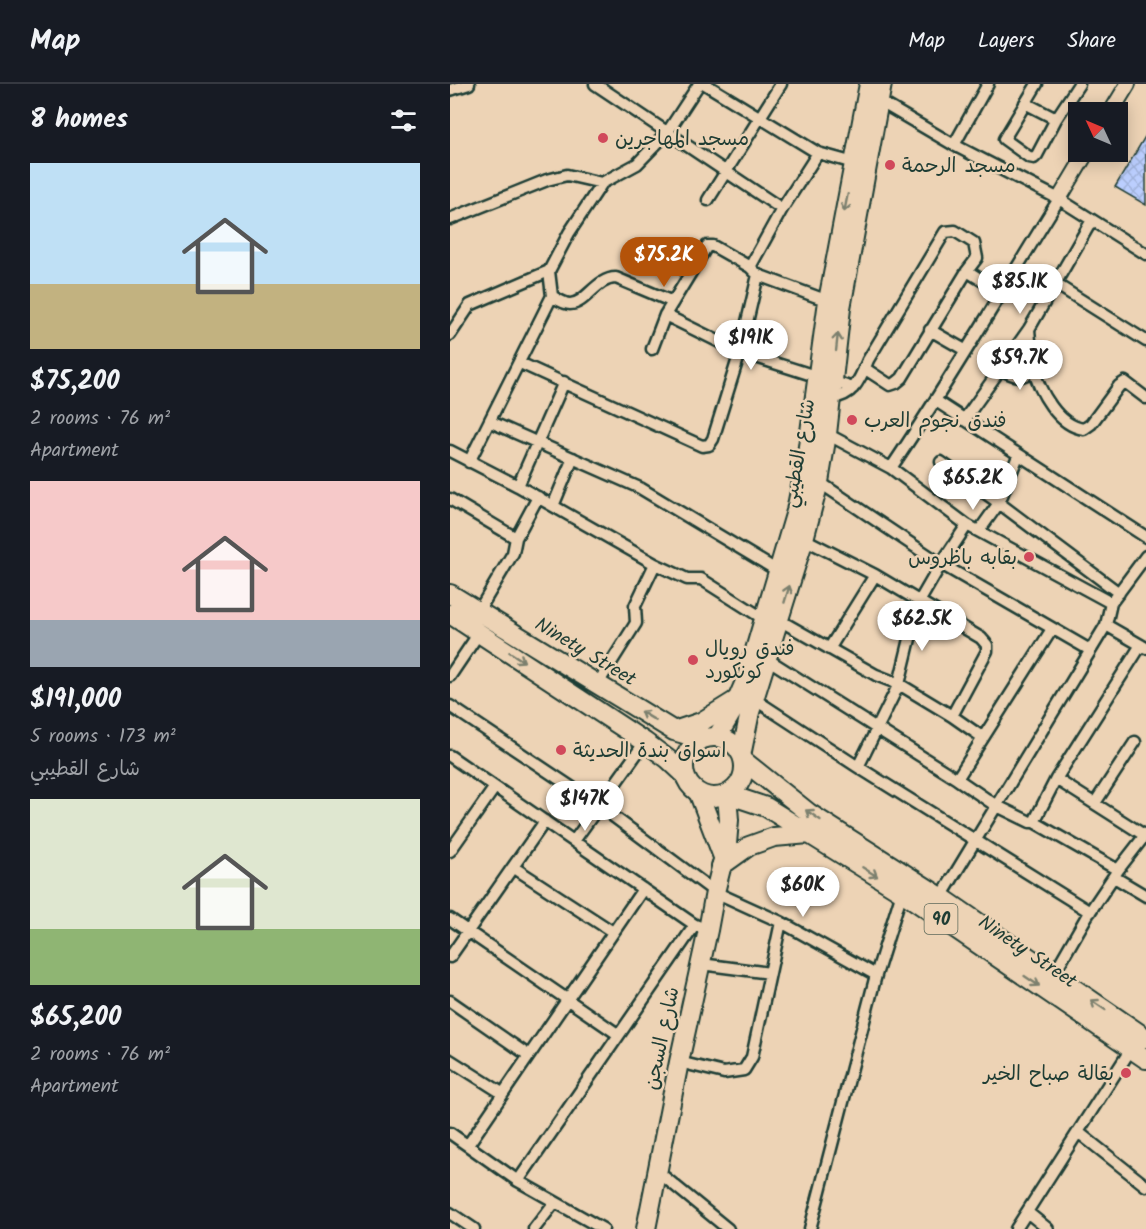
<!DOCTYPE html>
<meta charset="utf-8">
<style>
:root{--surface:#171b24;--page:#242831;--text:#f1f3f6;--muted:#9ea1a6;--line:#363941;--accent:#b45309}
body{margin:0;font-family:Kalam,"Playpen Sans Arabic",sans-serif;background:var(--page);color:var(--text);height:100vh;display:flex;flex-direction:column;font-size:22px;white-space:nowrap}
*{box-sizing:border-box;margin:0}
p{font-size:20px;color:var(--muted)}
.icon{flex:none;width:33px;height:33px;fill:none;stroke:currentColor;stroke-width:2;stroke-linecap:round;stroke-linejoin:round}
.map{position:relative;flex:1;overflow:hidden}
.drawer{display:flex;flex-direction:column;background:var(--surface);width:450px}
.drawer>*{flex:none}
.needle{width:39px;rotate:314deg}
.fabs{position:absolute;left:618px;top:18px;display:grid;gap:12px}
.fabs a{display:grid;place-items:center;width:60px;height:60px;border-radius:0px;background:var(--surface);box-shadow:0 3px 15px #0003;font-size:30px}
.price{position:absolute;translate:-50% -51px;padding:0 14px;border-radius:21px;background:#fff;color:#222;font-size:20px;line-height:39px;filter:drop-shadow(0 2px 3px #0008)}
.price::after{content:'';position:absolute;left:50%;top:36px;width:18px;height:14px;margin-left:-9px;background:inherit;clip-path:polygon(0 0,100% 0,50% 100%)}
.price.on{background:var(--accent);color:#fff}
ul{padding:0;list-style:none}
li{display:grid;align-content:center;gap:12px;height:318px;padding:0 30px}
li span{display:grid;place-items:center;height:186px;border-radius:0px;color:#555}
li>.icon{margin-inline-start:auto}
span .icon{width:108px;height:108px;fill:#fffc;stroke-width:1}
li b{font-size:26px}
h2{display:flex;justify-content:space-between;align-items:center;height:72px;padding:0 30px;font-size:26px}
header{display:flex;align-items:center;gap:36px;box-sizing:border-box;height:84px;padding:0 30px;background:var(--surface);border-bottom:2px solid var(--line)}
header strong{font-size:28px}
nav{display:flex;gap:33px;margin-inline-start:auto;font-size:21px}
main{display:flex;flex:1;min-height:0}
.map>svg:first-child{display:block}
</style>
<header>
<strong>Map</strong>
<nav><a>Map</a><a>Layers</a><a>Share</a></nav>
</header>
<main>
<section class="drawer">
<h2>8 homes<svg class="icon" aria-label="filters" viewBox="0 0 24 24"><path d="M4 7h16M4 17h16"/><circle cx="9" cy="7" r="2"/><circle cx="15" cy="17" r="2"/></svg></h2>
<ul>
<li><span style="background:linear-gradient(#bfe0f5 65%,#c2b280 0)"><svg class="icon" aria-label="home" viewBox="0 0 24 24"><path d="M3 11l9-7 9 7M6 9v11h12V9"/></svg></span><div><b>$75,200</b><p>2 rooms · 76 m²</p><p>Apartment</p></div></li>
<li><span style="background:linear-gradient(#f6c9c9 75%,#9aa5b1 0)"><svg class="icon" aria-label="home" viewBox="0 0 24 24"><path d="M3 11l9-7 9 7M6 9v11h12V9"/></svg></span><div><b>$191,000</b><p>5 rooms · 173 m²</p><p>شارع القطيبي</p></div></li>
<li><span style="background:linear-gradient(#dfe7d0 70%,#8fb573 0)"><svg class="icon" aria-label="home" viewBox="0 0 24 24"><path d="M3 11l9-7 9 7M6 9v11h12V9"/></svg></span><div><b>$65,200</b><p>2 rooms · 76 m²</p><p>Apartment</p></div></li>
</ul>
</section>
<div class="map">
<svg width="696" height="1145" viewBox="0 0 696 1145">
<defs>
<pattern id="building-cross-hatch" width="8" height="8" patternUnits="userSpaceOnUse" patternTransform="scale(1.5)"><rect width="8" height="8" fill="#bbcefe"/><path d="M0 0l8 8M0 8l8-8" fill="none" stroke="#a0b2da"/></pattern>
</defs>
<rect width="100%" height="100%" fill="#edd3b5"/>
<filter id="ink" filterUnits="userSpaceOnUse"><feTurbulence type="fractalNoise" baseFrequency=".0167" numOctaves="2"/><feDisplacementMap in="SourceGraphic" scale="12" xChannelSelector="R" yChannelSelector="G"/><feConvolveMatrix kernelMatrix="1 2 1 2 8 2 1 2 1" color-interpolation-filters="sRGB"/></filter>
<g filter="url(#ink)">
<path fill="url(#building-cross-hatch)" stroke="#1f3d34" stroke-width="1.5" d="M696,51v70l-31,-18z"/>
<g fill="none" stroke-linecap="round" stroke-linejoin="round">
<defs>
<path id="minor" d="M145,0l187,125
M255,0l113,69 36,10
M587,0l-33,55 25,18 5,1 3,-3 19,-36 23,-35
M0,6l19,-6
M429,17l75,44 105,54 87,55
M575,19l31,16
M504,61l34,-61
M258,116l73,-116
M0,135l97,-39 20,-5 35,8
M300,183l32,-58 36,-56
M517,187l34,21
M604,199l92,58
M102,212c5,3 12,8 18,8 16,0 26,-26 46,-26l57,24
M215,231l75,37 113,36
M579,245c1,12 2,26 4,38 6,24 25,59 51,62l7,-5 28,-38 6,-4 21,16
M480,246l35,20
M0,251l20,-30 79,-34
M202,265l13,-34 42,-69h6l37,21 8,8 70,26
M70,279l182,83 7,-1 4,-6 27,-87 18,-77
M549,285c15,6 22,13 35,-1
M381,314c23,-2 29,-19 37,-38l77,-128 10,-1 19,12 3,15 -10,13 -65,107 -6,5 -6,2 -26,-17
M486,317l210,136
M514,336l65,-91 63,-109
M41,338l149,66 138,83
M377,350l64,34 76,57 144,78
M0,367l68,35 137,78 32,15h14l63,40
M19,378l83,-166 -3,-25 20,-38 33,-50 35,-19 30,-31 32,-49
M491,378l58,41 120,90
M441,384c59,-87 112,-179 168,-269
M369,398l122,82 149,86
M68,402l46,-104
M0,415l66,39
M103,422l20,-48
M529,447l20,-28 19,-47
M354,455l71,36 106,63 6,7v6l-35,65
M28,528l35,-59 3,-15 22,-41
M329,536l97,55 23,9 53,32 30,21
M656,541l40,23
M379,565l46,-74
M314,573l193,122 38,26 35,17h4l84,48
M0,592l29,-43
M147,601l39,-62 -1,-17 20,-42
M304,615l104,68 232,145
M0,622l148,99 117,87 66,30 95,53
M0,672l245,169 13,5
M408,683l41,-83 20,-82 22,-38 26,-39
M507,695l95,-150
M606,695l88,56
M645,719l40,-61
M584,738l22,-43 85,-134
M124,757l71,-99
M0,767l45,-64
M63,783l100,65
M664,793l32,19
M491,813l165,-272 5,-22 35,-47
M0,835l169,116
M0,873l95,-136
M251,880l69,9
M603,891l34,-59 31,-46 28,-36
M0,917l78,54
M0,976l52,33
M229,978l45,11 20,-3 8,-13 29,-135
M628,1048l68,54
M0,1049l68,48 85,48
M18,1061l175,-256
M207,1087l71,58
M68,1097l177,-256
M577,1128l21,17
M0,1129l24,16
M84,1145l21,-27
M360,1145l66,-254 26,-83
M566,1145l115,-180"/>
<path id="tertiary" d="M661,28l17,-28
M609,115l28,-47"/>
<path id="primary" d="M267,653l15,-25 15,-35 49,-166 10,-50 22,-160 41,-217
M292,667l8,-39 54,-173 15,-57 8,-48 14,-126 41,-224
M249,710l24,63
M196,1145l33,-167 29,-132 7,-38 12,-48 2,-24 -2,-25"/>
<path id="trunk" d="M0,510l224,137 27,8
M0,530l195,128 23,17 16,15
M224,647l27,-9 37,-23
M234 683a30 30 0 1 1 60 0a30 30 0 1 1-60 0Z
M294,677l65,52 132,84 205,141
M277,710l39,13 136,85 244,167
M271,782l28,-20 25,-9 35,-3"/>
</defs>
<use href="#minor" stroke="#1f3d34" stroke-width="15"/>
<use href="#tertiary" stroke="#1f3d34" stroke-width="18"/>
<use href="#primary" stroke="#1f3d34" stroke-width="22"/>
<use href="#trunk" stroke="#1f3d34" stroke-width="22"/>
<use href="#minor" stroke="#edd3b5" stroke-width="10"/>
<use href="#tertiary" stroke="#edd3b5" stroke-width="14"/>
<use href="#primary" stroke="#edd3b5" stroke-width="18"/>
<use href="#trunk" stroke="#edd3b5" stroke-width="18"/>
</g>
<defs><path id="oneway-shaft" d="M-6 0H5M1.5-3L5.5 0L1.5 3" fill="none" stroke-width="1.6" stroke-linecap="round" stroke-linejoin="round" transform="scale(1.5)"/></defs>
<g stroke="#7c806e">
<use href="#oneway-shaft" transform="translate(396 119) rotate(101)"/>
<use href="#oneway-shaft" transform="translate(387 258) rotate(-84)"/>
<use href="#oneway-shaft" transform="translate(337 510) rotate(-73)"/>
<use href="#oneway-shaft" transform="translate(67 573) rotate(33)"/>
<use href="#oneway-shaft" transform="translate(198 632) rotate(-149)"/>
<use href="#oneway-shaft" transform="translate(363 731) rotate(-146)"/>
<use href="#oneway-shaft" transform="translate(420 788) rotate(32)"/>
<use href="#oneway-shaft" transform="translate(582 897) rotate(34)"/>
<use href="#oneway-shaft" transform="translate(648 921) rotate(-146)"/>
</g>
</g>
<g fill="#d1495b" stroke="#edd3b5" stroke-width="2">
<circle cx="153" cy="54" r="6"/>
<circle cx="440" cy="81" r="6"/>
<circle cx="402" cy="336" r="6"/>
<circle cx="579" cy="473" r="6"/>
<circle cx="243" cy="576" r="6"/>
<circle cx="111" cy="666" r="6"/>
<circle cx="676" cy="989" r="6"/>
</g>
<g text-anchor="middle" stroke-width="5" stroke-linejoin="round" paint-order="stroke">
<rect fill="#edd3b5" stroke="#5d6a5b" stroke-width="1.5" x="474.5" y="820" width="33" height="30" rx="4.5"/>
<g font-size="18" font-weight="bold" fill="#1f3d34">
<text x="491" y="841">90</text>
</g>
<g font-size="20" fill="#1f3d34" stroke="#edd3b5" text-anchor="start">
<text x="165" y="61">مسجد المهاجرين</text>
<text x="452" y="88">مسجد الرحمة</text>
<text x="414" y="343">فندق نجوم العرب</text>
<text x="567" y="480" text-anchor="end">بقابه باظروس</text>
<text x="255" y="571">فندق رويال<tspan x="255" dy="23">كونكورد</tspan></text>
<text x="123" y="673">اسواق بندة الحديثة</text>
<text x="664" y="996" text-anchor="end">بقالة صباح الخير</text>
</g>
<g font-size="20" fill="#1f3d34" stroke="#edd3b5">
<text transform="translate(348 369) rotate(-80)" y="7">شارع القطيبي</text>
<text transform="translate(136 567) rotate(31)" y="7">Ninety Street</text>
<text transform="translate(578 867) rotate(34)" y="7">Ninety Street</text>
<text transform="translate(211 954) rotate(-78)" y="7">شارع السجن</text>
</g>
</g>
</svg>
<div class="fabs">
<a><svg class="needle" viewBox="-14 -14 28 28"><path d="M0-13l5 13h-10z" fill="#e53935"/><path d="M0 13l5-13h-10z" fill="#9ea1a6"/></svg></a>
</div>
<b class="price on" style="left:214px;top:204px">$75.2K</b>
<b class="price" style="left:570px;top:231px">$85.1K</b>
<b class="price" style="left:301px;top:287px">$191K</b>
<b class="price" style="left:570px;top:307px">$59.7K</b>
<b class="price" style="left:523px;top:427px">$65.2K</b>
<b class="price" style="left:472px;top:568px">$62.5K</b>
<b class="price" style="left:135px;top:748px">$147K</b>
<b class="price" style="left:353px;top:834px">$60K</b>
</div>
</main>
